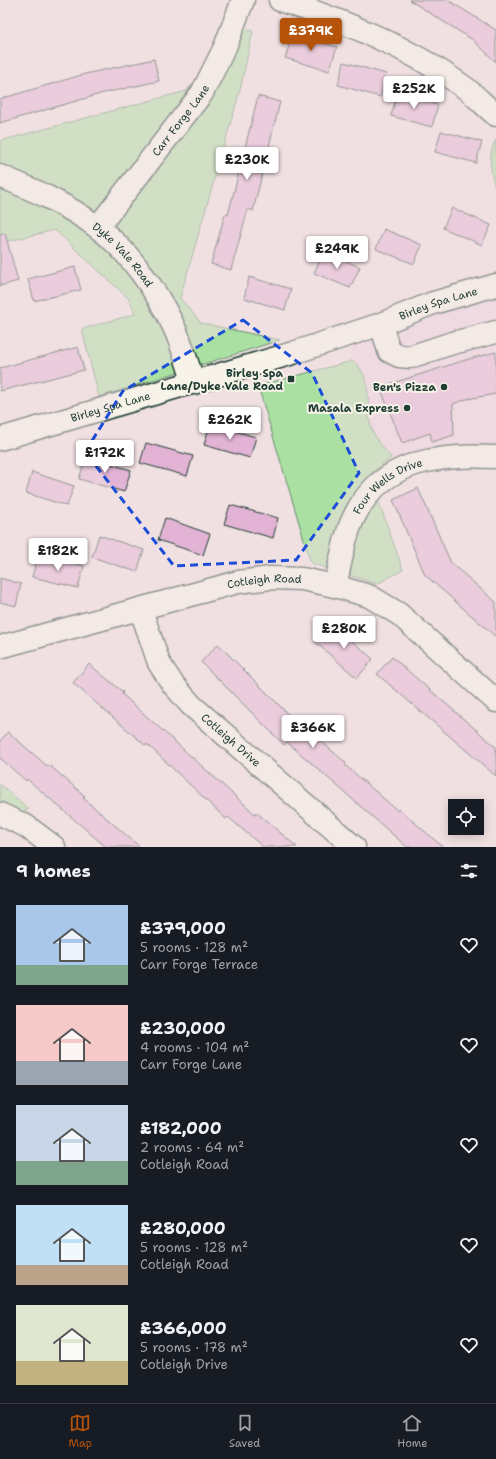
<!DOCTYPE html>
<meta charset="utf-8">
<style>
:root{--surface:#171b24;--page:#20242c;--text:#f1f3f6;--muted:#9ea1a6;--line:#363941;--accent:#b45309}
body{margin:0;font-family:"Shantell Sans",sans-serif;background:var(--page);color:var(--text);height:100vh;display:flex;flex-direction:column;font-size:15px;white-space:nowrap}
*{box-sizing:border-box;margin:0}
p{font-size:13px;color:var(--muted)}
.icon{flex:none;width:22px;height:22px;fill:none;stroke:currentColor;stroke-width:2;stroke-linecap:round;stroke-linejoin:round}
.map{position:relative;height:847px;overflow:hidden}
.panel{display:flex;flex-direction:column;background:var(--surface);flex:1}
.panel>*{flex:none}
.fabs{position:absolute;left:448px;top:799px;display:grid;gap:8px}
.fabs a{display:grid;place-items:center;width:36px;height:36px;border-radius:0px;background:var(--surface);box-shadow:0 2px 10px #0003;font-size:20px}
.price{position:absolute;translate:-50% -34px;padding:0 9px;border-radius:4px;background:#fff;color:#222;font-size:13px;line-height:26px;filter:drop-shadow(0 1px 2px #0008)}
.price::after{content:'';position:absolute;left:50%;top:24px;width:12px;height:9px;margin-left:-6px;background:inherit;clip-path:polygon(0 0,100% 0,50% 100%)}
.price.on{background:var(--accent);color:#fff}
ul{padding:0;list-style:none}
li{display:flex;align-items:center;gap:12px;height:100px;padding:0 16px}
li span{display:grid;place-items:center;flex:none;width:112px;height:80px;border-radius:0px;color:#555}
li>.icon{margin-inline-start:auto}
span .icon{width:48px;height:48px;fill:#fffc;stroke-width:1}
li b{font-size:17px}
h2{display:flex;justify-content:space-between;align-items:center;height:48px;padding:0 16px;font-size:17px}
.tabs{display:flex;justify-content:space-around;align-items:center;height:56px;border-top:1px solid var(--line);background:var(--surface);font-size:11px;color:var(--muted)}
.tabs a{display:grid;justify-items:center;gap:2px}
.tabs .on{color:var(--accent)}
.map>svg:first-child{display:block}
</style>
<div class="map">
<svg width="496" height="847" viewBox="0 0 496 847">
<rect width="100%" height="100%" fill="#f1e0e2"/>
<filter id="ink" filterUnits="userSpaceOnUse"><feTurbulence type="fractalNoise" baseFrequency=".025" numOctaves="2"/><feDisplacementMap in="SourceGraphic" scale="8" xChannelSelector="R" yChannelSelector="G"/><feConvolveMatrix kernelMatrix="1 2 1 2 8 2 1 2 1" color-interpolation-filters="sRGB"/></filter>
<g filter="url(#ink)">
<path fill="#ecd2de" d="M496,285v172l-102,15 -3,-14 -20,-30 -4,-42 -9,-21 -6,-4 -3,-27z"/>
<path fill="#abe0a3" stroke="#658e6c" d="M244,29l9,2 -13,59 -60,208 21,25 79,17 -181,57 -17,-68 53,-15 -6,-15 -74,-69 -55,13v-102l186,-50z
M496,140v51c-5,-16 -9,-37 0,-51z
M352,361c21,13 14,45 19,66 2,10 14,22 20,31l-22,17 34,95 -26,14 -66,-21 -53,-177z
M0,784l29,25 -8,4 -21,-6z"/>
<path fill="#e2b3d4" stroke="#1f3d34" d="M409,0h39l48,30v32l-23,-22z
M293,34l44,13 -8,24 -44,-13z
M154,59l5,22 -55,12 -104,30v-24l85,-25z
M344,62l42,12 -6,23 -42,-12z
M397,94l41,11 -6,22 -41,-11z
M258,96l22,6 -27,109 -5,-2 -17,61 -20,-6 14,-50 3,1z
M441,131l41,11 -6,21 -41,-11z
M452,208l39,17 -9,20 -39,-17z
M384,229l38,16 -8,19 -38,-15z
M5,233l13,48 -18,5v-52z
M324,251l36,16 -10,21 -36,-15z
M75,267l6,23 -47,11 -6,-22z
M249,277l42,12 -6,21 -41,-12z
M78,347l6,23 -84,21v-23z
M496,352v42l-29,5 -14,5 1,31 -22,7 -2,-9 -28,10 -22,-56 89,-28z
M210,424l46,13 -6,21 -46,-13z
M146,443l47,13 -6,20 -47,-13z
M86,457l45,13 -7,22 -45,-13z
M32,472l42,14 -7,20 -41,-13z
M418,488l33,75 45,39v35l-71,-62 -32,-75z
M230,505l48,13 -5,20 -49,-14z
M165,518l45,16 -7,21 -45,-15z
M99,535l45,15 -7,22 -45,-15z
M38,555l46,11 -6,22 -46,-11z
M0,578l21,6 -5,22 -16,-4z
M331,623l42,36 -16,19 -42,-36z
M218,644l93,93 2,-3 33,29 -1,2 53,46 1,-2 44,38h-36l-120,-105 -3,3 -83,-83z
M392,657l104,90v29l-119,-102z
M89,664l34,28 -1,2 133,120 1,-2 41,35h-34l-35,-30 -2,2 -79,-75 -1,2 -73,-63z
M8,732l39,34 2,-1 36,31 -2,2 57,49h-34l-79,-68 -1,2 -26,-23v-17z"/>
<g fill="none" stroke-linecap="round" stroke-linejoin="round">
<defs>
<g id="minor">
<path d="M280,0c64,21 129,47 184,87 11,8 21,19 32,28"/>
<path id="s1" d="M0,176c34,14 68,29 97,51 32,24 59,63 76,98 9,18 14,39 21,58"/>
<path id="s2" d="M98,227l104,-134 23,-46 18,-47"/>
<path d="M381,324l8,27 10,5 11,1 39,-13 47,-12"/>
<path id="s3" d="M0,439l293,-86 88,-29 52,-21 63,-18"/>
<path id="s4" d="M335,586c6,-24 9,-51 21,-73 28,-54 86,-59 140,-56"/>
<path id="s5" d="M141,610l18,53 13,20 19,22 163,142"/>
<path id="s6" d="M0,647l238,-65 33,-4 31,1 33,7 34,10 30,18 97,87"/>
<path d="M0,814l26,12 28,21"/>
</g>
</defs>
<use href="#minor" stroke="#1f3d34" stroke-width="25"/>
<use href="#minor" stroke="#f7f3e8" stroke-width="22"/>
</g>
</g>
<path d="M0 0H496V847H0ZM243,320l69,53 47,100 -63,87 -122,6 -89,-114 38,-61z" fill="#f1e0e2" fill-opacity=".55" fill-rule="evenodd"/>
<path fill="none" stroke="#1d4ed8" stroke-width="3" stroke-dasharray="8 5" stroke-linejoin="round" d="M243,320l69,53 47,100 -63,87 -122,6 -89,-114 38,-61z"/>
<g fill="#1f3d34" stroke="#f7f3e8" stroke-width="1.5">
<rect x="287" y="375" width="8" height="8" rx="2"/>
<circle cx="444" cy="387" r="4"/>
<circle cx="407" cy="408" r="4"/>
</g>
<g text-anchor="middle" stroke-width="4" stroke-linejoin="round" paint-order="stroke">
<g font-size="11" fill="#1f3d34" stroke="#f7f3e8">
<text dy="4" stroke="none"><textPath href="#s2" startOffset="135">Carr Forge Lane</textPath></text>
<text dy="4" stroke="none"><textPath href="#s1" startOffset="148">Dyke Vale Road</textPath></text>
<text dy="4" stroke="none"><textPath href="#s3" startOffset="459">Birley Spa Lane</textPath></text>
<text dy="4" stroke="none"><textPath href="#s3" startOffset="115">Birley Spa Lane</textPath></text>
<text dy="4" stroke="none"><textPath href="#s4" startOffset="119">Four Wells Drive</textPath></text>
<text dy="4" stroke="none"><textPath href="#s6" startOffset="273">Cotleigh Road</textPath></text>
<text dy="4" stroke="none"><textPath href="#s5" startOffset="162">Cotleigh Drive</textPath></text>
</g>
<g font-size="11" font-weight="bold" fill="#1f3d34" stroke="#f7f3e8" text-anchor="end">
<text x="283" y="377">Birley Spa<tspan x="283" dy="13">Lane/Dyke Vale Road</tspan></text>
<text x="436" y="391">Ben's Pizza</text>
<text x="399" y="412">Masala Express</text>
</g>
</g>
</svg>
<div class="fabs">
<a><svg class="icon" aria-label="locate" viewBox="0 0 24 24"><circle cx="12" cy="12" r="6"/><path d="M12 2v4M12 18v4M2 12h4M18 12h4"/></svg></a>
</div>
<b class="price on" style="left:311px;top:52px">£379K</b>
<b class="price" style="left:414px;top:110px">£252K</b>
<b class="price" style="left:247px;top:181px">£230K</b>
<b class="price" style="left:337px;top:270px">£249K</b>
<b class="price" style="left:230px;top:441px">£262K</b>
<b class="price" style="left:105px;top:474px">£172K</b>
<b class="price" style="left:58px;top:572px">£182K</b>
<b class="price" style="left:344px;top:650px">£280K</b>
<b class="price" style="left:313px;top:749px">£366K</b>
</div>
<section class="panel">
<h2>9 homes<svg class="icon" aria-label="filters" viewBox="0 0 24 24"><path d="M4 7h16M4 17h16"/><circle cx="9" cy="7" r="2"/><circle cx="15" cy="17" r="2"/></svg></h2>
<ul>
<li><span style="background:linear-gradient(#a9c7e8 75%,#7fa58c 0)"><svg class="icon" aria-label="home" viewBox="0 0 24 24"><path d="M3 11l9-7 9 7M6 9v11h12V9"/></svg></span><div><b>£379,000</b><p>5 rooms · 128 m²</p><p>Carr Forge Terrace</p></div><svg class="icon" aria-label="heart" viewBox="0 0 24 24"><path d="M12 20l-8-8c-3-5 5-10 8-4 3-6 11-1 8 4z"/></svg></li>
<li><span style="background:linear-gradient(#f6c9c9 70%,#9aa5b1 0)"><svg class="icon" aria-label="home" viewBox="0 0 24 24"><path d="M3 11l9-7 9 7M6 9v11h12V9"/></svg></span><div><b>£230,000</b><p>4 rooms · 104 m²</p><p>Carr Forge Lane</p></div><svg class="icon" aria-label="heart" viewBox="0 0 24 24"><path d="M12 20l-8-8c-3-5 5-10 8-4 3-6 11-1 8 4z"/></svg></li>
<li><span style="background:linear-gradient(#c9d6e8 70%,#7fa58c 0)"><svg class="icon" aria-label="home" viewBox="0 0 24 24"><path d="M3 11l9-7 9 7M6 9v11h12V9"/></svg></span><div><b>£182,000</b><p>2 rooms · 64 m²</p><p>Cotleigh Road</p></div><svg class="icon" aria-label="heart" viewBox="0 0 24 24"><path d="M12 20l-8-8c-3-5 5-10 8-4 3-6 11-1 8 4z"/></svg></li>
<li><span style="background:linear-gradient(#bfe0f5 75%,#b9a48a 0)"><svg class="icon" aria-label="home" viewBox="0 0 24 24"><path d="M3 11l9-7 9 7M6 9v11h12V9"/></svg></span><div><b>£280,000</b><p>5 rooms · 128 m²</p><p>Cotleigh Road</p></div><svg class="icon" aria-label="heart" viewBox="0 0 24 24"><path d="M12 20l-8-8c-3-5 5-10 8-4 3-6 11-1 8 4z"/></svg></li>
<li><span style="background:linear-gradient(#dfe7d0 70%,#c2b280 0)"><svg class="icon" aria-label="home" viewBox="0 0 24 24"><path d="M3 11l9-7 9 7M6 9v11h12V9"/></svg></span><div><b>£366,000</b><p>5 rooms · 178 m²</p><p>Cotleigh Drive</p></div><svg class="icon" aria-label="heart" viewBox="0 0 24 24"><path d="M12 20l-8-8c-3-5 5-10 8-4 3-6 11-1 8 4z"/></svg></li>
</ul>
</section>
<nav class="tabs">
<a class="on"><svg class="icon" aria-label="map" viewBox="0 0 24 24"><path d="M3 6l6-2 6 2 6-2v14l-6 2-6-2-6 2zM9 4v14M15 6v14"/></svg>Map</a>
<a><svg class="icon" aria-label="saved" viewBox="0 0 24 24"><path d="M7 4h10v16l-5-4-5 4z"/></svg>Saved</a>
<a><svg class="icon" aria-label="home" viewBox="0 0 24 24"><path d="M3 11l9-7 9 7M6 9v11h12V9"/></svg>Home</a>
</nav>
